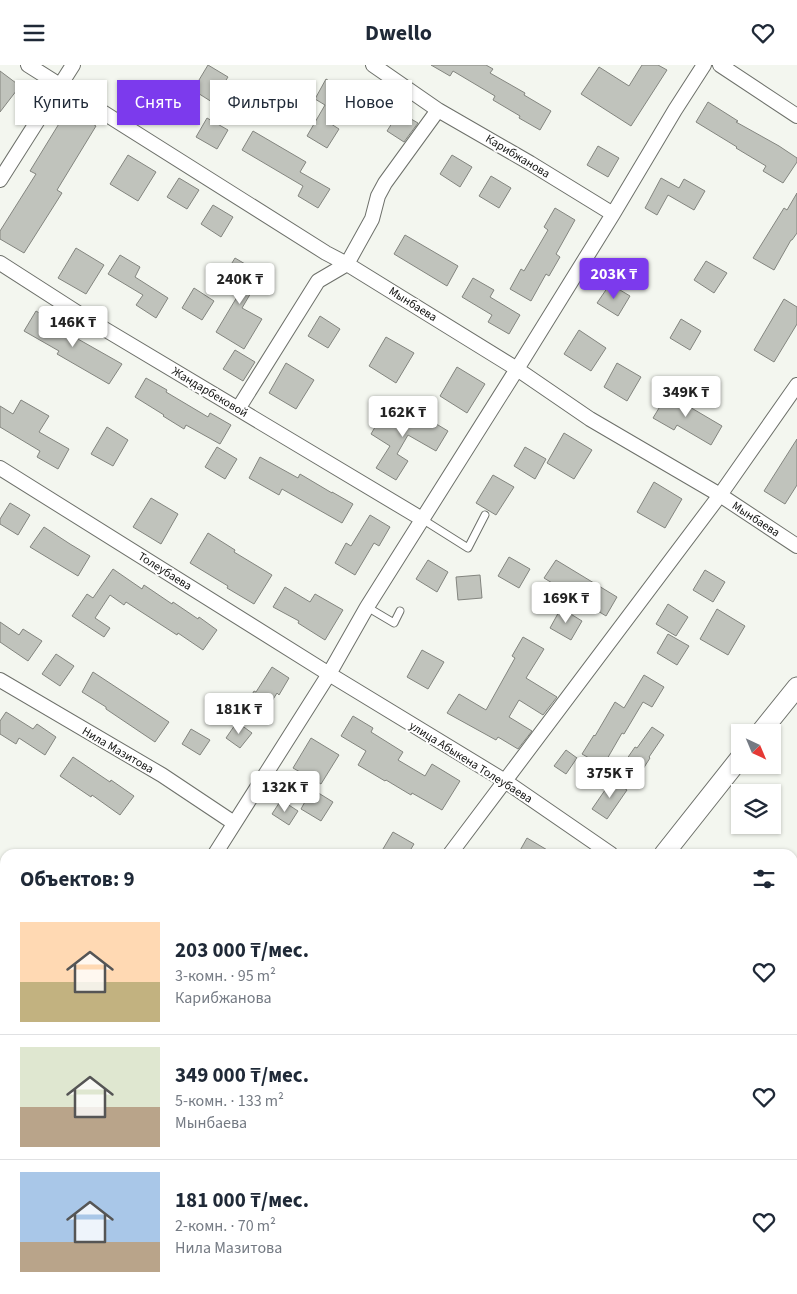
<!DOCTYPE html>
<html lang="ru">
<meta charset="utf-8">
<style>
:root{--surface:#fff;--page:#f6f6f7;--text:#1f2937;--muted:#747a83;--line:#e0e1e3;--accent:#7c3aed}
body{margin:0;font-family:"Source Sans 3",sans-serif;background:var(--page);color:var(--text);height:100vh;display:flex;flex-direction:column;font-size:19px;white-space:nowrap}
*{box-sizing:border-box;margin:0}
p{font-size:16px;color:var(--muted)}
.icon{flex:none;width:28px;height:28px;fill:none;stroke:currentColor;stroke-width:2;stroke-linecap:round;stroke-linejoin:round}
.map{position:relative;flex:1;overflow:hidden}
.side{position:absolute;left:0px;top:784px;width:798px;height:446px;display:flex;flex-direction:column;background:var(--surface);border-radius:15px 15px 0 0;box-shadow:0 1px 4px #0004}
.side>*{flex:none}
.banner{position:absolute;left:15px;top:15px;width:500px;height:45px;display:flex;gap:10px}
.needle{width:32px;rotate:136deg}
.controls{position:absolute;left:731px;top:659px;display:grid;gap:10px}
.controls a{display:grid;place-items:center;width:50px;height:50px;border-radius:0px;background:var(--surface);box-shadow:0 1px 4px #0004;font-size:25px}
.price{position:absolute;translate:-50% -42px;padding:0 11px;border-radius:5px;background:#fff;color:#222;font-size:16px;line-height:32px;filter:drop-shadow(0 1px 2px #0008)}
.price::after{content:'';position:absolute;left:50%;top:30px;width:15px;height:11px;margin-left:-8px;background:inherit;clip-path:polygon(0 0,100% 0,50% 100%)}
.price.current{background:var(--accent);color:#fff}
ul{padding:0;list-style:none}
li{display:flex;align-items:center;gap:15px;height:125px;padding:0 20px}
li+li{border-top:1px solid var(--line)}
li span{display:grid;place-items:center;flex:none;width:140px;height:100px;border-radius:0px;color:#555}
li>.icon{margin-inline-start:auto}
span .icon{width:60px;height:60px;fill:#fffc;stroke-width:1}
li b{font-size:21px}
h2{display:flex;justify-content:space-between;align-items:center;height:60px;padding:0 20px;font-size:21px}
.chip{padding:0 18px;border-radius:0px;background:var(--surface);box-shadow:0 1px 4px #0004;font-size:18px;line-height:45px}
.chip.current{background:var(--accent);color:#fff}
header{display:flex;justify-content:space-between;align-items:center;height:65px;padding:0 20px;background:var(--surface);font-size:22px;font-weight:700}
.map>svg:first-child{display:block}
</style>
<header><svg class="icon" aria-label="menu" viewBox="0 0 24 24"><path d="M4 6h16M4 12h16M4 18h16"/></svg>Dwello<svg class="icon" aria-label="heart" viewBox="0 0 24 24"><path d="M12 20l-8-8c-3-5 5-10 8-4 3-6 11-1 8 4z"/></svg></header>
<div class="map">
<svg width="797" height="1229" viewBox="0 0 797 1229">
<rect width="100%" height="100%" fill="#f3f6ef"/>
<path fill="#c0c3bc" stroke="#83857f" d="M208,0l20,12 -16,25 -19,-12z
M431,0h55l7,4 -3,4 35,20 -1,2 27,16 -11,19 -21,-12 1,-2 -27,-16 2,-4 -42,-25 -3,5z
M642,0h16l9,5 -36,56 -50,-32 18,-27 30,19z
M0,6l20,15 -20,26z
M326,14l33,20 5,-8 20,12 -12,20 -32,-20 -12,19 11,7 -12,19 -20,-12 18,-31 -10,-6z
M286,17l20,12 -12,19 -20,-12z
M253,23l20,12 -11,20 -21,-12z
M171,25l20,12 -11,19 -21,-12z
M708,37l30,19 -2,1 43,24 18,12v4l-14,21 -20,-12 3,-5 -30,-18 1,-1 -41,-25z
M68,44l28,17 -39,64 5,3 -38,60 -24,-14v-8l36,-57 -6,-3z
M399,47l19,11 -14,19 -17,-11z
M207,53l21,12 -11,19 -21,-12z
M253,66l53,31 -6,10 30,17 -12,19 -20,-12 5,-10 -61,-36z
M598,81l21,12 -11,19 -21,-12z
M128,90l28,17 -18,29 -28,-17z
M452,90l20,12 -12,20 -20,-13z
M491,111l20,12 -12,20 -20,-12z
M179,113l20,12 -12,19 -20,-12z
M661,113l18,10 5,-9 21,12 -11,19 -26,-15 -11,20 -12,-7z
M797,128v40l-5,7h-1l-17,30 -21,-12 31,-50 3,2z
M213,140l20,12 -12,20 -20,-13z
M555,143l20,12 -19,34 4,3 -11,19 -3,-2 -15,27 -21,-12 11,-20 3,2 24,-41 -4,-3z
M405,170l53,31 -11,20 -53,-32z
M76,183l28,17 -18,29 -28,-16z
M120,190l20,12 -5,10 33,21 -12,20 -20,-13 7,-10 -35,-21z
M235,193l27,16 -20,34 20,11 -18,30 -28,-17 24,-40 -19,-11z
M706,196l21,12 -13,20 -20,-13z
M473,213l21,12 -4,7 30,18 -11,19 -21,-12 4,-7 -30,-18z
M610,219l20,12 -12,20 -21,-13z
M194,223l20,13 -12,19 -20,-12z
M784,234l13,8v17l-23,38 -20,-12z
M36,246l20,12 -1,3 67,38 -13,20 -52,-30 2,-3 -35,-20z
M320,251l20,13 -12,19 -20,-12z
M681,254l20,12 -11,19 -20,-12z
M579,265l27,18 -15,23 -27,-17z
M386,272l28,16 -18,30 -27,-17z
M235,285l20,12 -12,19 -20,-12z
M286,298l28,17 -18,29 -27,-16z
M617,298l24,14 -14,24 -23,-14z
M457,302l28,17 -18,29 -27,-17z
M146,313l21,12 -1,2 42,25 2,-4 21,12 -11,19 -34,-19 -2,4 -21,-13 1,-1 -29,-18z
M670,325l21,12 -3,4 34,20 -11,19 -34,-20 -3,5 -21,-12z
M21,335l28,16 -10,16 30,17 -11,20 -21,-12 3,-6 -40,-24v-21l13,8z
M388,340l36,21 4,-7 20,12 -12,20 -28,-16 -11,19 11,7 -12,19 -20,-12 14,-22 -19,-12z
M107,362l21,13 -15,26 -22,-12z
M564,368l28,17 -18,29 -27,-16z
M797,374v46l-12,19 -21,-13z
M217,382l20,12 -12,20 -20,-12z
M525,382l21,12 -11,20 -21,-13z
M260,392l38,21 2,-4 32,19v-1l21,12 -11,19 -60,-34 -3,6 -30,-17z
M493,410l21,12 -18,28 -20,-12z
M654,417l28,17 -17,29 -28,-16z
M151,433l27,16 -17,30 -28,-17z
M10,438l20,12 -12,20 -18,-11v-5z
M370,450l20,12 -11,19 -5,-3 -19,32 -20,-12 11,-20 5,3z
M44,462l26,17 20,12 -12,20 -48,-29z
M208,468l27,17 -1,2 38,23 -18,29 -27,-16 1,-2 -38,-23z
M509,492l21,12 -11,19 -21,-12z
M428,495l20,12 -11,20 -21,-13z
M556,495l61,37 -11,19 -62,-38z
M113,504l29,20 2,-4 28,19 1,-2 25,17 1,-2 18,13 -14,20 -25,-17 -1,2 -51,-33 -2,3 -14,-10 -15,23 15,10 -6,9 -32,-21 15,-22 6,4z
M705,505l20,12 -12,20 -20,-12z
M480,510l2,23 -24,2 -2,-23z
M285,522l25,15 5,-8 28,16 -18,30 -27,-17 1,-2 -26,-14z
M668,539l20,13 -12,19 -20,-12z
M561,543l21,13 -11,19 -21,-12z
M717,544l28,17 -17,29 -28,-16z
M0,557l19,13 4,-6 19,12 -14,20 -28,-19z
M668,569l21,12 -12,19 -20,-12z
M523,572l21,12 -18,29 31,19 -14,18 -24,-15 -10,17 23,14 -14,18 -20,-12 -2,3 -49,-27 12,-19 27,16 29,-52 -3,-2z
M422,585l22,12 -16,27 -21,-12z
M56,589l18,12 -14,20 -18,-12z
M272,602l17,11 -10,17 -2,-2 -15,24 -17,-10 9,-16 2,1z
M93,607l76,50 -14,20 -49,-33v-2l-24,-15z
M644,610l20,12 -12,20 -9,-5 -19,32 -2,-1 -19,33 -21,-12 12,-19 1,1 20,-34 9,6z
M6,647l27,17 4,-5 19,13 -11,18 -26,-17 -3,6 -16,-10v-13z
M353,651l20,12 -2,4 32,20 -5,8 27,16 7,-12 28,17 -18,29 -30,-17 -1,2 -25,-15 -1,1 -27,-16 8,-14 -25,-15z
M237,657l15,11 -12,15 -14,-10z
M652,662l12,8 -15,22 1,1 -12,19 -16,-11 13,-19 2,1z
M191,664l19,11 -10,15 -18,-11z
M311,673l28,17 -18,29 -28,-16z
M566,685l11,8 -11,16 -12,-8z
M73,692l37,25 1,-2 23,16 -14,19 -28,-20 -1,2 -31,-21z
M612,715l15,10 -20,29 -15,-10z
M312,724l21,13 -12,19 -20,-12z
M281,735l17,11 -9,14 -17,-11z
M393,767l21,12 -6,10h-28z
M527,773l27,16h-36z"/>
<g fill="none" stroke-linecap="round" stroke-linejoin="round">
<defs>
<path id="lane" d="M422,454l46,29 17,-33
M367,542l27,16 6,-12"/>
<path id="street" d="M28,0l298,188 21,11 170,105 73,50 130,76 77,51
M373,0l65,45 92,53 83,51
M720,0l77,51
M0,115l73,-115
M0,198l81,52 341,204
M238,344l80,-128 29,-17 25,-45 6,-23 7,-13 53,-73
M0,403l329,206 176,107 106,73
M0,615l162,95 72,48
M215,789l114,-180 38,-67 150,-238 96,-155 62,-104 29,-45
M450,789l270,-359 77,-110
M0,834l5,3
M0,1038l5,3
M0,1131l5,-8"/>
<path id="secondary" d="M760,668l37,-46
M664,789l76,-96
M653,1225l8,4
M311,1229l3,-4"/>
</defs>
<use href="#lane" stroke="#6d706a" stroke-width="9"/>
<use href="#street" stroke="#6d706a" stroke-width="16"/>
<use href="#secondary" stroke="#6d706a" stroke-width="21"/>
<use href="#lane" stroke="#fff" stroke-width="7"/>
<use href="#street" stroke="#fff" stroke-width="14"/>
<use href="#secondary" stroke="#fff" stroke-width="19"/>
</g>
<g text-anchor="middle" stroke-width="4" stroke-linejoin="round" paint-order="stroke">
<g font-size="12" fill="#121311" stroke="#fff">
<text transform="translate(518 91) rotate(31)" y="4">Карибжанова</text>
<text transform="translate(413 239) rotate(32)" y="4">Мынбаева</text>
<text transform="translate(210 327) rotate(31)" y="4">Жандарбековой</text>
<text transform="translate(756 454) rotate(33)" y="4">Мынбаева</text>
<text transform="translate(165 506) rotate(32)" y="4">Толеубаева</text>
<text transform="translate(118 685) rotate(30)" y="4">Нила Мазитова</text>
<text transform="translate(471 697) rotate(32)" y="4">улица Абыкена Толеубаева</text>
</g>
</g>
</svg>
<div class="controls">
<a><svg class="needle" viewBox="-14 -14 28 28"><path d="M0-13l5 13h-10z" fill="#e53935"/><path d="M0 13l5-13h-10z" fill="#747a83"/></svg></a>
<a><svg class="icon" aria-label="layers" viewBox="0 0 24 24"><path d="M12 4l9 5-9 5-9-5zM3 14l9 5 9-5"/></svg></a>
</div>
<b class="price current" style="left:614px;top:235px">203K ₸</b>
<b class="price" style="left:240px;top:240px">240K ₸</b>
<b class="price" style="left:73px;top:283px">146K ₸</b>
<b class="price" style="left:686px;top:353px">349K ₸</b>
<b class="price" style="left:403px;top:373px">162K ₸</b>
<b class="price" style="left:566px;top:559px">169K ₸</b>
<b class="price" style="left:239px;top:670px">181K ₸</b>
<b class="price" style="left:610px;top:734px">375K ₸</b>
<b class="price" style="left:285px;top:748px">132K ₸</b>
<div class="banner">
<a class="chip">Купить</a>
<a class="chip current">Снять</a>
<a class="chip">Фильтры</a>
<a class="chip">Новое</a>
</div>
<section class="side">
<h2>Объектов: 9<svg class="icon" aria-label="filters" viewBox="0 0 24 24"><path d="M4 7h16M4 17h16"/><circle cx="9" cy="7" r="2"/><circle cx="15" cy="17" r="2"/></svg></h2>
<ul>
<li><span style="background:linear-gradient(#ffd9b3 60%,#c2b280 0)"><svg class="icon" aria-label="home" viewBox="0 0 24 24"><path d="M3 11l9-7 9 7M6 9v11h12V9"/></svg></span><div><b>203 000 ₸/мес.</b><p>3-комн. · 95 m²</p><p>Карибжанова</p></div><svg class="icon" aria-label="heart" viewBox="0 0 24 24"><path d="M12 20l-8-8c-3-5 5-10 8-4 3-6 11-1 8 4z"/></svg></li>
<li><span style="background:linear-gradient(#dfe7d0 60%,#b9a48a 0)"><svg class="icon" aria-label="home" viewBox="0 0 24 24"><path d="M3 11l9-7 9 7M6 9v11h12V9"/></svg></span><div><b>349 000 ₸/мес.</b><p>5-комн. · 133 m²</p><p>Мынбаева</p></div><svg class="icon" aria-label="heart" viewBox="0 0 24 24"><path d="M12 20l-8-8c-3-5 5-10 8-4 3-6 11-1 8 4z"/></svg></li>
<li><span style="background:linear-gradient(#a9c7e8 70%,#b9a48a 0)"><svg class="icon" aria-label="home" viewBox="0 0 24 24"><path d="M3 11l9-7 9 7M6 9v11h12V9"/></svg></span><div><b>181 000 ₸/мес.</b><p>2-комн. · 70 m²</p><p>Нила Мазитова</p></div><svg class="icon" aria-label="heart" viewBox="0 0 24 24"><path d="M12 20l-8-8c-3-5 5-10 8-4 3-6 11-1 8 4z"/></svg></li>
</ul>
</section>
</div>
